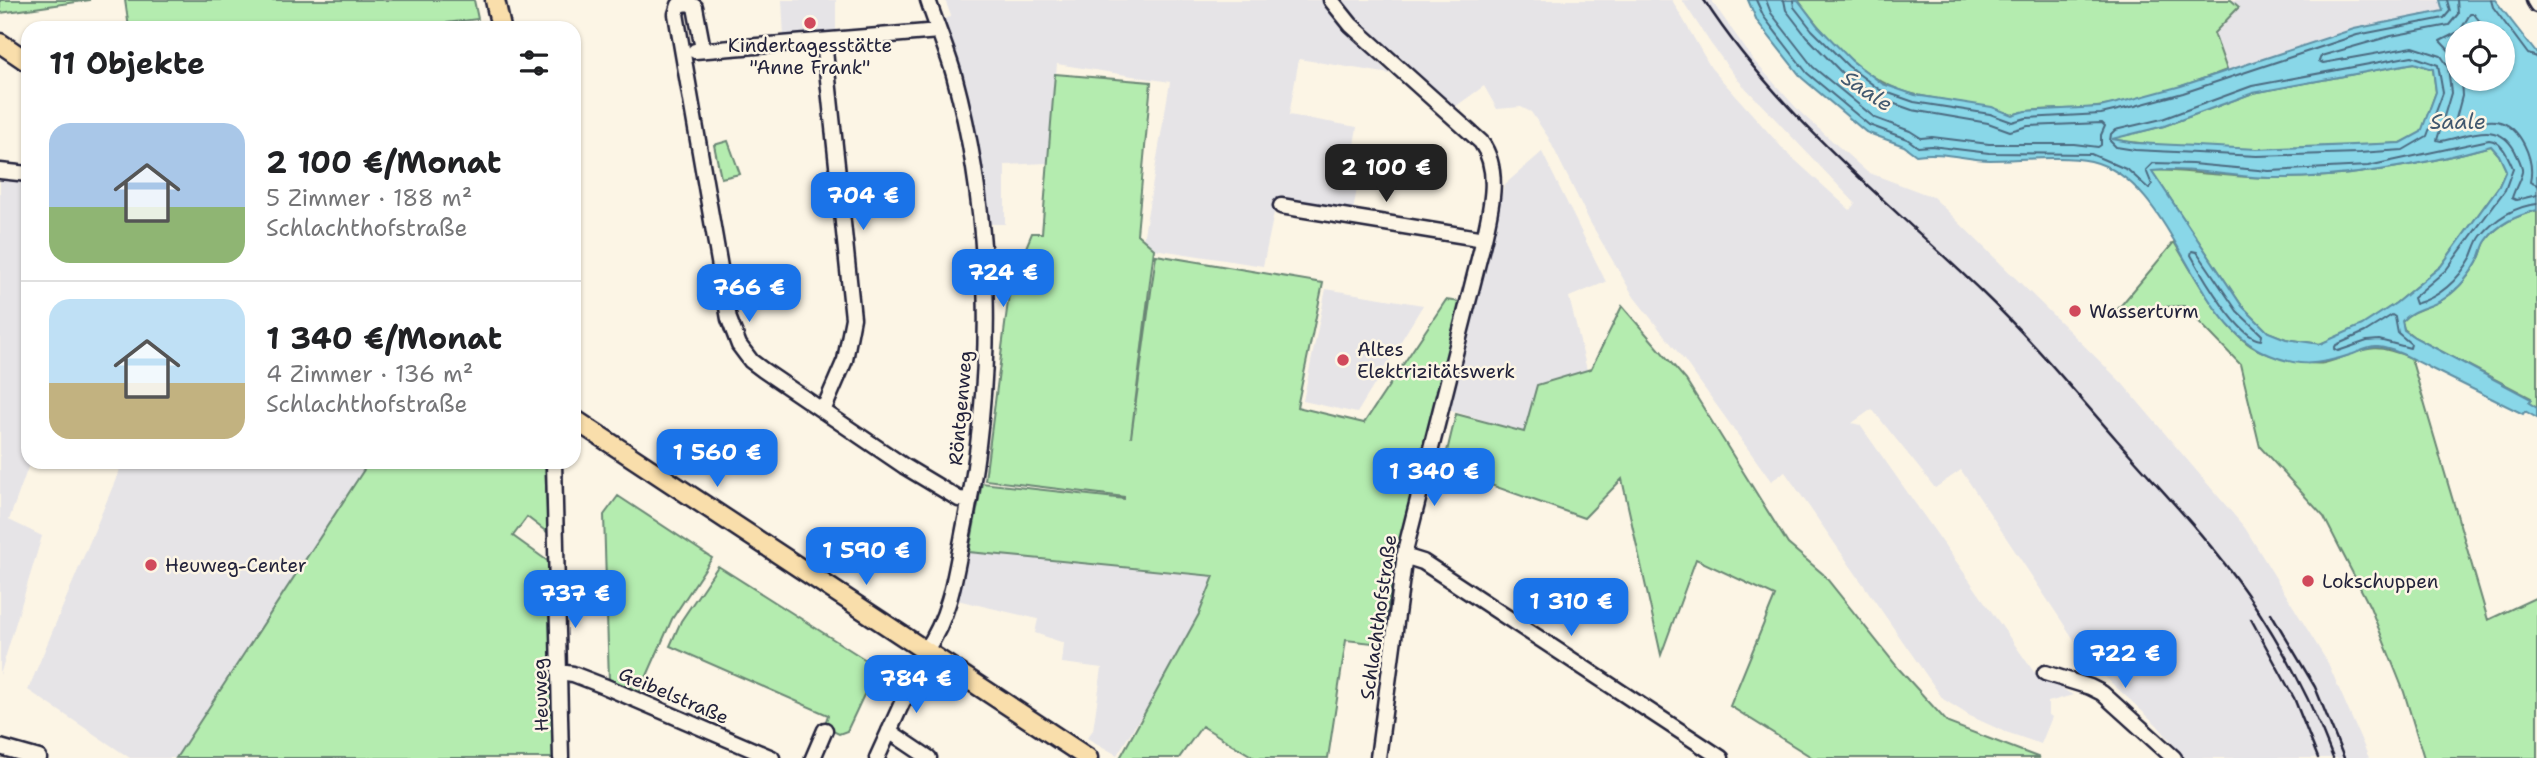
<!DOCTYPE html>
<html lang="de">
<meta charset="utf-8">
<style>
:root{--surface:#fff;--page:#f2f2f2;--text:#202124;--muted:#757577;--line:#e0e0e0;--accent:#1a73e8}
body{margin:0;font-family:"Shantell Sans",sans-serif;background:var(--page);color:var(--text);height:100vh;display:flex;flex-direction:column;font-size:26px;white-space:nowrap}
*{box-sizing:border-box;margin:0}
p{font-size:23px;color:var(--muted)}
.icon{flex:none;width:38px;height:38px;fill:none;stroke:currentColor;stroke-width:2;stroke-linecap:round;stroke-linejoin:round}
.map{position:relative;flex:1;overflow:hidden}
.sheet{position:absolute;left:21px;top:21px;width:560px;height:448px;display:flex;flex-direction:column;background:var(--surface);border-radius:21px;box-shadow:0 2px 5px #0004}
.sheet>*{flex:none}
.buttons{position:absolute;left:2445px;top:21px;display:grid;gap:14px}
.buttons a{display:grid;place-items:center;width:70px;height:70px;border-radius:50%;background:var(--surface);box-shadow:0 2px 5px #0004;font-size:35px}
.price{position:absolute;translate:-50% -60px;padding:0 16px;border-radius:14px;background:var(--accent);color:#fff;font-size:23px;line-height:46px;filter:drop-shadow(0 2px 4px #0008)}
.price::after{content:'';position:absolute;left:50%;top:42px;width:21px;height:16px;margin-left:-10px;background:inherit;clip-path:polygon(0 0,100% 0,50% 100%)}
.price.on{background:#222;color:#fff}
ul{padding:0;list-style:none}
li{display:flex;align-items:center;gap:21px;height:175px;padding:0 28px}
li+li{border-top:2px solid var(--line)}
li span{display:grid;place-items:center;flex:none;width:196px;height:140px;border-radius:21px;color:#555}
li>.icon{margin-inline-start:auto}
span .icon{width:84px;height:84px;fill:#fffc;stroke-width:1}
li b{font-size:30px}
h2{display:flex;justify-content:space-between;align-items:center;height:84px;padding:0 28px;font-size:30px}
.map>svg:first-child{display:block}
</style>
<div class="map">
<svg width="2537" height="758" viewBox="0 0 2537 758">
<rect width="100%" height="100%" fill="#fcf5e5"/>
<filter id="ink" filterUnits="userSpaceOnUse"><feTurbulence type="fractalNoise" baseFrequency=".0143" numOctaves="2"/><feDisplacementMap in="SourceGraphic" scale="14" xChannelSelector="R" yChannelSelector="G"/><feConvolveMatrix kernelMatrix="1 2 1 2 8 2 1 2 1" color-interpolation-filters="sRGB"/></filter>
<g filter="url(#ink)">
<path fill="#e6e4e7" d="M782,0h54v32l-52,5z
M945,0h381l19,30 45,44 -91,-15 -10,56 68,12 -7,43 10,1 -7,40 -76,-12 -14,67 -109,-17 -11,-9 27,-158 -113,-18 -9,99 -43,2v59h-18l-8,-72 -35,-132 7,-4z
M1339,0h333l39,68 74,83 65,59 5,-7 -117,-123 -27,-36 -29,-44h29l44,62 46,51 66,59 66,25 189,186 123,145 83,135 41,95h-184l-28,-33 -68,-63 -128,-192 -26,18 -63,-79 -20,14 8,2 174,247 39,23 -25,7v12l4,3 -11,27 -38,-13 -33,-15 -27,-17 -158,-227 -14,9 -87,-121 -50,-63 -44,-75 -42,-85 -17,-25 -10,-5 -24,2 -13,-23 -32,23 -108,-101z
M2231,0h209l4,10 -90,19 -127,41 -13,-37 24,-26z
M1542,152l64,130 -37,15 18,73 -50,15 -13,47 -75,-22 55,-225z
M0,174l28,2v286h2l-21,58 33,16 -42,139z
M1326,289l97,16 -66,108 -54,-12z
M123,462h246l-193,296h-46l-102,-68z
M969,552l246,24 -16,38 -52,93 -30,48 -30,-17 6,-8 9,-62 -40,-5 2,-20 -29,-10 3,-14 -81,-19z"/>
<path fill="#b4ecaf" stroke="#6b8775" stroke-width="2" d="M0,0h90l-90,13z
M125,0h349l4,19 -71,9h-278z
M1798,0h433l8,7 -25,26 13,37c-42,15 -86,32 -130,37 -28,4 -58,-1 -85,8 -31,-12 -63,-13 -95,-20 -51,-11 -89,-54 -119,-95z
M2414,63l19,6 3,23 -15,41 -20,10c-96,6 -196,11 -291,-4l54,-13 89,-33z
M1055,74l96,8 -14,152 17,15 -23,188 25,-182 167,28 -26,124 67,16 82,-123 15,2 -63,249 -17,93 -35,-4 -18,118h-73l-53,-32 -23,32h-59l79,-144 15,-38 -245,-24 13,-69 142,16v-2l-139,-17 25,-194 22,-53h10z
M728,141l12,33 -19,4 -7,-33z
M2491,146l8,9 7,15 -7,16 -58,80 -45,37 -34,23 -42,18 -34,-5 -18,-7 -26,-26 -91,-136c40,1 79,7 118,8 75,1 150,-12 222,-32z
M2537,210v198l-8,-5 2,-5 -117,-61 -10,-8 -2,-8c11,-13 30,-13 43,-23 15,-10 27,-26 35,-42 2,-5 3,-11 6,-15 12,-18 31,-25 51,-31z
M2174,242c19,31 47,84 77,104 14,9 30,12 46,15 9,1 18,4 27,2 41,-11 43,-24 87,-5l77,262 49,-23v161h-113l-20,-66 -34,-85 -46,-90 -64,-70 -20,-83 -56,-58 -66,3z
M1622,306l64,74 102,164 35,30 76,95 49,54 92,35h-227l-83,-52 45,-110 -79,-37 -35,96 -39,-176 -38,39 -141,-50 13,-54 68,18 13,-47 54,-16z
M369,462h176l3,71 -21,-16 -14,19 36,26 4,74 2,122h-379z
M618,496l94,62 -40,61 -33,75 -30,-13 -5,-166z
M718,566l159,101 -30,64 -8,3 -15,-7 4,-12 -158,-69 11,-25z"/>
<path fill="#89d7e8" stroke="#608fa3" stroke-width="2" fill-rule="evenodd" d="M1748,0h50l19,25 35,36 31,23 32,11 77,12 20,8 13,-4 75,-4 33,-8 48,-13 173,-57 89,-18 -3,-11h55l42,54v156c-20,6 -39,13 -51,31 -3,4 -4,10 -6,15 -8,16 -20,32 -35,42 -13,10 -33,10 -43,23l2,9 10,7 117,62 -2,4 8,5v10l-12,-7 -2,3c-30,-15 -61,-30 -91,-45 -16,-8 -35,-20 -54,-22 -9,-1 -17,4 -25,7 -36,12 -57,14 -92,-3 -73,-37 -88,-170 -170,-190 -29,-6 -72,-1 -101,-1 -26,-1 -49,-9 -74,-5l-12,-9 -38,-14 -64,-54 -45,-57zM2457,33h45v46h-45zM2414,63l19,6 3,23 -15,40 -20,11 -144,6 -122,-6 -23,-4 52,-13 89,-33zM2491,146l8,9 7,15 -7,16 -58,80 -45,37 -34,22 -42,19 -34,-5 -18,-7 -26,-26 -90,-135c38,-4 78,6 117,7 75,1 150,-12 222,-32z"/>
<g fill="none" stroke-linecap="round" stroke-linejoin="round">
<path stroke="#4b6a80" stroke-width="2" d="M1756,0l8,17 43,56 62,52 38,14 11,8 13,-1 58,7 102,1 37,16 21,19 3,-4 -6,-15 7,-7 39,1 77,7 99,-5 121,-26c13,1 19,17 24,28l-8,22 -59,80 -33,28 2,6c26,-7 44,-25 57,-48 3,-7 5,-15 9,-20 14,-17 34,-30 56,-32
M1766,0l5,13 42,54 62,51 35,13 11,7 11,-1 57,7h85l24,3 3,-2v-10l4,-9 -3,-3 -74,3 -18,5 -22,-8 -76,-13 -34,-12 -36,-25 -36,-37 -20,-26 -2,-10
M1793,0l1,7 18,23 36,36 32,24 34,12 76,12 22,8 14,-4 75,-4 34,-8 48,-13 174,-58 87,-17 6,-7 -3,-11
M2457,0l1,14 -9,11 -58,11 -70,20 -2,5 4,2 90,-16 28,9 7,10 3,27 -14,47 4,1c28,-5 57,-22 74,10 3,7 8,14 7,21 -2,9 -8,18 -10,26l4,2 21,-5
M2491,0l2,7 35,47 9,3
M2412,56l26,9 5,28 -16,43 -24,14 -44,3 -102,3 -122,-6 -19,-3 -6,-6 1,-7 4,-4 47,-11 90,-33z
M2457,59l-17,-18 20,-10 10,-17h4l15,19
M2461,79l1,17 -8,30 4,1c11,-2 26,-8 38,-6 25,4 39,39 34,61l7,3
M2192,251l5,1 40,59 25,24 -1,5c-22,-1 -59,-65 -70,-85z
M2392,315l3,2 3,16 13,11 -1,4 -31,-8 -12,1 -29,10 -4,-2 2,-4 29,-13z"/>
<defs>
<path id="minor" d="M1331,0l20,25 130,117c20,28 10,66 3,97l-78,308 -28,211
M2534,0l3,5
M703,49l-8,-42 -6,-4 -10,2 -3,9 53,305 10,26 12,16 12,9 141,96 55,33 11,1
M695,51l244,-20
M0,171l28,3
M1281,206l203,33
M823,411l22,-51 8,-42 -29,-277
M554,462l7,296
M1404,556l19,6 298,196
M926,650c25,-35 30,-80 38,-121 31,-149 30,-306 -10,-454 -7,-25 -18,-50 -26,-75
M559,672l14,2 31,12 168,72
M2045,673l45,14 12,6 72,65
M889,731l40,27
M0,747l39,11
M813,758l12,-28
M877,758l25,-55 30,-50"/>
<path id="major" d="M495,0l6,28
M0,43l28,19
M574,419l514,339"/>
</defs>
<use href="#minor" stroke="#22223b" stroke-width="19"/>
<use href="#major" stroke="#22223b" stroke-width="23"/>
<use href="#minor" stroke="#fcf5e5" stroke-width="14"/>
<use href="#major" stroke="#f9deab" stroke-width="18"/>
<path stroke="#22223b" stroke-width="2.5" d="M1704,0c73,113 181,199 277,291 49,47 92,99 136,149 44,50 92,99 130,154 35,51 64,106 86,164
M2271,613l44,74 29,71
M2251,619l43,79 24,60"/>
</g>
</g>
<g fill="#d1495b" stroke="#fcf5e5" stroke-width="2.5">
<circle cx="810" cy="23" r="7"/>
<circle cx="2075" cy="311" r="7"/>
<circle cx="1343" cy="360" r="7"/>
<circle cx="151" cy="565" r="7"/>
<circle cx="2308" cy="581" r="7"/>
</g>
<g text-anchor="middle" stroke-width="5" stroke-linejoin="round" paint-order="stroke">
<g font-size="19" fill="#22223b" stroke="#fcf5e5" text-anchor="start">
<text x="810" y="52" text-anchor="middle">Kindertagesstätte<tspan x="810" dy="22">"Anne Frank"</tspan></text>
<text x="2089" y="318">Wasserturm</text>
<text x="1357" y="356">Altes<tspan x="1357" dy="22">Elektrizitätswerk</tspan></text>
<text x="165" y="572">Heuweg-Center</text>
<text x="2322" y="588">Lokschuppen</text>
</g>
<g font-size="19" fill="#22223b" stroke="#fcf5e5">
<text transform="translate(960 408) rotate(-85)" y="7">Röntgenweg</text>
<text transform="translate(1378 617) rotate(-82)" y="7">Schlachthofstraße</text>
<text transform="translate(540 695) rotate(-92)" y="7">Heuweg</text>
<text transform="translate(674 695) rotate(23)" y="7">Geibelstraße</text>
</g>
<g font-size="21" font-style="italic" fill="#41586f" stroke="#fcf5e5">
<text transform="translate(1867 91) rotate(34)" y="7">Saale</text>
<text x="2458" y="129">Saale</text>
</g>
</g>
</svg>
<div class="buttons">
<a><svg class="icon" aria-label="locate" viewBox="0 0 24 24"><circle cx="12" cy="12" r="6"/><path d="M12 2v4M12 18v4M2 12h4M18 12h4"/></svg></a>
</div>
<b class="price on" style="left:1386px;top:204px">2 100 €</b>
<b class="price" style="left:863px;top:232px">704 €</b>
<b class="price" style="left:1003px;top:309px">724 €</b>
<b class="price" style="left:749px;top:324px">766 €</b>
<b class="price" style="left:717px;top:489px">1 560 €</b>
<b class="price" style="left:1434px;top:508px">1 340 €</b>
<b class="price" style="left:866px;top:587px">1 590 €</b>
<b class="price" style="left:575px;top:630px">737 €</b>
<b class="price" style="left:1571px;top:638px">1 310 €</b>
<b class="price" style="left:2125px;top:690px">722 €</b>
<b class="price" style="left:916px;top:715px">784 €</b>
<section class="sheet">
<h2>11 Objekte<svg class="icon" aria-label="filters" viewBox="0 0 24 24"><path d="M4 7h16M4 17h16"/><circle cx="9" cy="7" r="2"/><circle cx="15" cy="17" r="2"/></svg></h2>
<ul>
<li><span style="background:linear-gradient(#a9c7e8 60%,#8fb573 0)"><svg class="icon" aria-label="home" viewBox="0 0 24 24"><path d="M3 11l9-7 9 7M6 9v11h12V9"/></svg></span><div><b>2 100 €/Monat</b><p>5 Zimmer · 188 m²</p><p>Schlachthofstraße</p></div></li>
<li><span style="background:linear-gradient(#bfe0f5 60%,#c2b280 0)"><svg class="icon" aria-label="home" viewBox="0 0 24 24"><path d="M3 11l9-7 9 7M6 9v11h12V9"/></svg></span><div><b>1 340 €/Monat</b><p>4 Zimmer · 136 m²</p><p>Schlachthofstraße</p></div></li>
</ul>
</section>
</div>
